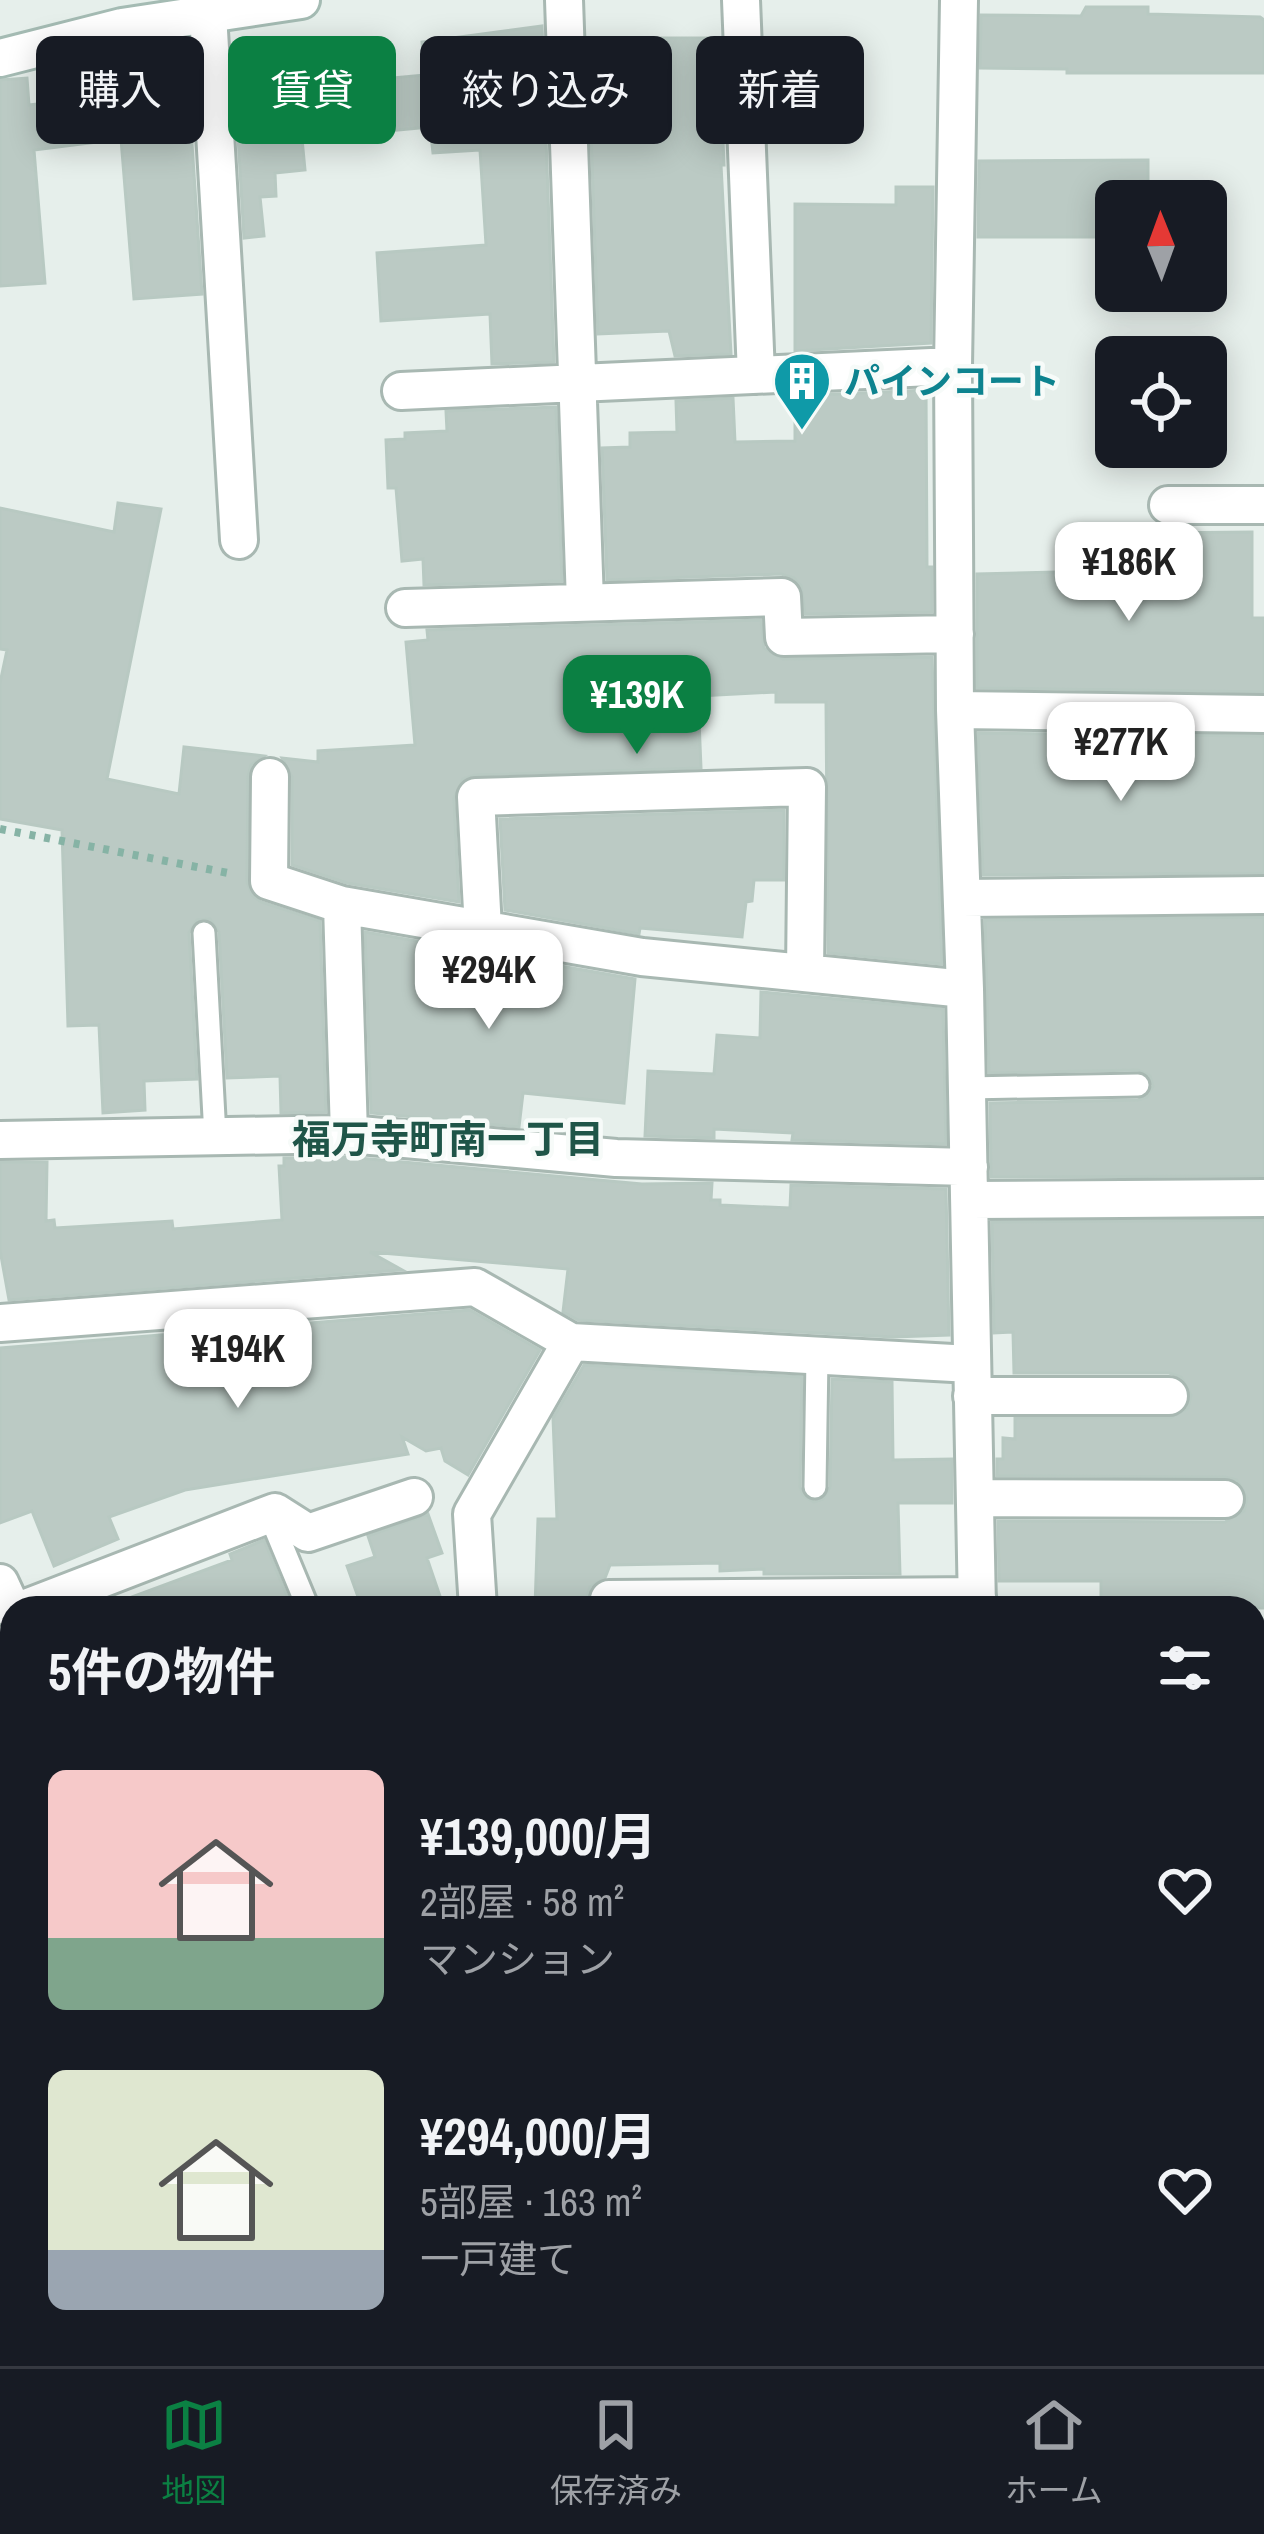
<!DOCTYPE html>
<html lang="ja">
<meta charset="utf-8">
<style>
:root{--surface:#171b24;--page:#242831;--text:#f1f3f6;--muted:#9ea1a6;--line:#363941;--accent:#0b8043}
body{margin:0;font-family:"Archivo Narrow","Noto Sans JP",sans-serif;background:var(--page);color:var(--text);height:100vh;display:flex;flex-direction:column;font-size:45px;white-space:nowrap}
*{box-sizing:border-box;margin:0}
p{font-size:39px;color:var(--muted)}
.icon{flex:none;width:66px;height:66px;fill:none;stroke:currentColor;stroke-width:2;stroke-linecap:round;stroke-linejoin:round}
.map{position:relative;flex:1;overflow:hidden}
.side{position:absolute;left:0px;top:1596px;width:1266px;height:771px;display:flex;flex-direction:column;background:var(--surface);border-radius:36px 36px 0 0;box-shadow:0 6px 30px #0003}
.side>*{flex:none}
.top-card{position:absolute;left:36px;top:36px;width:1194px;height:108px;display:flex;gap:24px}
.needle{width:78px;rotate:359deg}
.fabs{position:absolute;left:1095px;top:180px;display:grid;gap:24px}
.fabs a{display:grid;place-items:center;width:132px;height:132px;border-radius:18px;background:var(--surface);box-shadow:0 6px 30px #0003;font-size:60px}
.price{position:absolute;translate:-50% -102px;padding:0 27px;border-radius:24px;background:#fff;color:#222;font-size:39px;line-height:78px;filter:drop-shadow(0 3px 6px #0008)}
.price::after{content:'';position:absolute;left:50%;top:72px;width:36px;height:27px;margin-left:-18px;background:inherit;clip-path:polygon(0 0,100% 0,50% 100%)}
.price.current{background:var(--accent);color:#fff}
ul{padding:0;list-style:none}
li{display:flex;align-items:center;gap:36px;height:300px;padding:0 48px}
li span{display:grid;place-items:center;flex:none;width:336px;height:240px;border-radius:18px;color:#555}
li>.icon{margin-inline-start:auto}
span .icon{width:144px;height:144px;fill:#fffc;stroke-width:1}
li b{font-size:51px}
h2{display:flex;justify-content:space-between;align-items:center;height:144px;padding:0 48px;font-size:51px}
.chip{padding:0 42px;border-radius:18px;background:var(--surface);box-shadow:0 6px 30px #0003;font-size:42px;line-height:108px}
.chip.current{background:var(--accent);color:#fff}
.tab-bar{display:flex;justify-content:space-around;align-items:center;height:168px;border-top:3px solid var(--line);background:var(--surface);font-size:33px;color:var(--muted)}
.tab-bar a{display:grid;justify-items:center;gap:6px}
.tab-bar .current{color:var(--accent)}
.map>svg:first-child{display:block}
</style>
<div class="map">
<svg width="1264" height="2366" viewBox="0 0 1264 2366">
<rect width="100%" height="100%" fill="#e6efeb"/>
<path fill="#bbcac4" stroke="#b8c9c2" stroke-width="3" d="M1086,7h62v7l112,3 4,3v53h-197v-4l-87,-1 1,-53 100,1z
M542,26l12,336 -62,2 -2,-50 -109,7 -4,-68 109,-8 -6,-95 -47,3 -3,-26 -128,12 3,31 -30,3 1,23 -16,1 4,39 -20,2 -9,-152 50,-4v6l140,-13 -3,-33z
M630,38h89l5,127h-3l10,189 -56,2 -6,-25 -71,3 -10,-288 42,-2z
M27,78l2,27 83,-10v-4l76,-7 14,210 -68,5 -13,-160 -87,11 11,133 -45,3v-206z
M1148,160v37h-32v40h-138l1,-76z
M896,187h37l-2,156 -136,8v-147l101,1z
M926,390l1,177h5v45l-127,2 -4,-28 -7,-8 -13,-4 -174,6 -5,-132 28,-1v-14l47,-1 -1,-31 57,-3 2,44 60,-1v-45z
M556,407l6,174 -138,4 -1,-26 -21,2 -6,-73h-8l-2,-48 19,-1v-6l42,-2 -1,-20z
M118,503l43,6 -54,270 72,15 5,-47 80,9 -13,9 -3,12 -1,105 5,13 9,7 59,19 6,191 -45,1 -1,-37 -53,2 -8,-146 -9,-13 -13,1 -8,13 8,146 -53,2 1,29 -42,3 -4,-88 -31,1 -6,-196 -62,-11v-136l7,-33 -7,-1v-141l114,24z
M1252,532v86h12v74l-287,-4v-114l79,-2v6h96v-45z
M761,620l3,28 19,11 149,-2 10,307 -114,-11 -2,-251h-50v-10l-78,4 3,72 -226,7 -12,4 -9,19 5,104 -112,-19 -55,-18v-88l-10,-19 36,4v-11l97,-6 -9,-103 22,-2 -1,-10z
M978,733l286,3v137l-281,2z
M784,810v70h-30l-2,21 -6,1 -4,35 -102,-9 -1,6 -134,-24 -5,-91z
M1264,917v259l-273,1 -1,-74 148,-3 9,-3 6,-11 -3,-10 -12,-6 -149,3 -4,-153z
M365,932l270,47 -11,124 -101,-10 -4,34 -148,-14z
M761,992l182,17 3,135 -154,-4 1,-7 -79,-4v9l-69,-2 3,-65 66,3 3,-39 43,3z
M348,1157l294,27 70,-1 -1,17h9v5l70,3 1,-23 155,4 3,146 -56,2 -315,-17 -15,-8 5,-43 -198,-17 32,18 -393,30 -9,-50v-88h47l-1,59 8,-1 1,8 117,-7 1,8 109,-9 -3,-54h5v-8z
M1264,1220v388h-163v-27h-102l-1,-60 227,1 19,-11 3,-13 -10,-18 -12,-3 -228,-1v-17h6v-21l12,1v-21h155l18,-10 3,-13 -10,-18 -12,-4h-155l-1,-41 -19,1 -2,-111z
M470,1310l70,40 -72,125 -23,-14 -4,-13 -15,3 -24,-14 6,17 -223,36 -76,27 9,22 -64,27 -22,-55 -32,12v-175z
M584,1365l218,12 -2,110 3,8 11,7 9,-3 7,-12 2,-108 60,3 1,78 59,-1v44h-54l2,71h-136v-5l-44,2v-8l-110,2 -5,13 -15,9 -3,10h-9v11h-43l3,-89h19l-4,-101z
M428,1514l14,39 -15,5 17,50h-82l-15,-42 28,-9 -7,-21z
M264,1540l28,68h-178l-1,-4 119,-44 -2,-6z"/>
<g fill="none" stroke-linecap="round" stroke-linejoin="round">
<defs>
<path id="lane" d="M204,933l11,203
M967,1088l171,-3
M815,1487l2,-131
M269,1514l39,94"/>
<path id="street" d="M564,0l21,602
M741,0l15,375
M959,0l-6,366 2,344 10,279 12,619
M208,14l31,526
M401,391l552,-25
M1168,505h96
M405,608l377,-11 2,40 171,-3
M955,710l309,4
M270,777l-1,104 73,24 300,52 323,32
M962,898l302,-3
M342,905l7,229
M483,929l-7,-132 331,-10 -2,186
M0,1140l349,-6 267,24 353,9
M970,1200l294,-2
M0,1323l475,-36 96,55 400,22
M972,1396h197
M975,1498l250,1
M0,1583l12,26
M609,1599l368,-3
M26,1608l249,-96 33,21 106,-36
M478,1608l-6,-94 99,-172
M1254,1846h10
M1254,2026h10
M0,2057l12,29
M488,2355l8,11
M704,2355l1,11
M983,2355l1,11
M143,2366l24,-11"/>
<path id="secondary" d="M0,58l122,-31 179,-27"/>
</defs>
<use href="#lane" stroke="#a8b8b2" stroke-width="27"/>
<use href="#street" stroke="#a8b8b2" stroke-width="42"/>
<use href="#secondary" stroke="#a4bbb3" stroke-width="42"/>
<path stroke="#86b3a5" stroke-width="8" stroke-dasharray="6 9" stroke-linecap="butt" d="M0,829l228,44
M1254,2253h10"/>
<use href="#lane" stroke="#fff" stroke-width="21"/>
<use href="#street" stroke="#fff" stroke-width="36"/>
<use href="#secondary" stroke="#fff" stroke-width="36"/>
</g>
<defs>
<symbol id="building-pin" viewBox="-11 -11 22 30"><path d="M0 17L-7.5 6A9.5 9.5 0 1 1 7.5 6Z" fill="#0f9aa8" stroke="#f7fbf9"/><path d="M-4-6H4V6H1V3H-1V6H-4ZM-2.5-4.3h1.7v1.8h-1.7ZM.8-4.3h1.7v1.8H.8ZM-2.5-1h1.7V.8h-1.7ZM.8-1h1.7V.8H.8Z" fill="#fff"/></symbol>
</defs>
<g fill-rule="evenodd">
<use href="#building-pin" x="769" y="348" width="66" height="90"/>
</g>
<g text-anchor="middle" stroke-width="9" stroke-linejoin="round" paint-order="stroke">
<g font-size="36" font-weight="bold" fill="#0d838f" stroke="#f7fbf9" text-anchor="start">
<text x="844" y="394">パインコート</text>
</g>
<g font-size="39" font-weight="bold" fill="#1f5548" stroke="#f7fbf9">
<text x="448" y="1153">福万寺町南一丁目</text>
</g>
</g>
</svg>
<div class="fabs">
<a><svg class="needle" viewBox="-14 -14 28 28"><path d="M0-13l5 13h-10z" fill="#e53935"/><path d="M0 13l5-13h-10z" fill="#9ea1a6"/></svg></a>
<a><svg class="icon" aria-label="locate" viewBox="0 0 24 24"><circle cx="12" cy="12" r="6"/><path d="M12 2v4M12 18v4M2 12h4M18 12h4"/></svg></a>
</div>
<b class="price" style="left:1129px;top:624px">¥186K</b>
<b class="price current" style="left:637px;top:757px">¥139K</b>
<b class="price" style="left:1121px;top:804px">¥277K</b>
<b class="price" style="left:489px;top:1032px">¥294K</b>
<b class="price" style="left:238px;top:1411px">¥194K</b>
<div class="top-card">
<a class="chip">購入</a>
<a class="chip current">賃貸</a>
<a class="chip">絞り込み</a>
<a class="chip">新着</a>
</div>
<section class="side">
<h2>5件の物件<svg class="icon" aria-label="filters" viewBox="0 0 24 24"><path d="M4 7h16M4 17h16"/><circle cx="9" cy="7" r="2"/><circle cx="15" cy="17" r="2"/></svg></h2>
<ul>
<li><span style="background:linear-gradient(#f6c9c9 70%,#7fa58c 0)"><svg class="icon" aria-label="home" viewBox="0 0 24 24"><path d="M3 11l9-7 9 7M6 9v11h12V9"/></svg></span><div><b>¥139,000/月</b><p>2部屋 · 58 m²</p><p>マンション</p></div><svg class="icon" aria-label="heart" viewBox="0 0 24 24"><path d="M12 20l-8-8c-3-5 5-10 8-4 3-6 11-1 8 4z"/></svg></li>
<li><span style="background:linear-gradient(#dfe7d0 75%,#9aa5b1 0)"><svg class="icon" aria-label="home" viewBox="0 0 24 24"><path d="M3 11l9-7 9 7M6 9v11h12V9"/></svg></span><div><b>¥294,000/月</b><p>5部屋 · 163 m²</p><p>一戸建て</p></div><svg class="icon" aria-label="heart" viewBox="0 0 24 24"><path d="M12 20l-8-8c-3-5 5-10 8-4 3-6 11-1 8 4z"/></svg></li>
</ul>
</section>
</div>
<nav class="tab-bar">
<a class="current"><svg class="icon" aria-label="map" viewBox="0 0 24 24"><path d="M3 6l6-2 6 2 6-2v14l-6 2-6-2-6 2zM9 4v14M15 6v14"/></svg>地図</a>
<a><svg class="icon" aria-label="saved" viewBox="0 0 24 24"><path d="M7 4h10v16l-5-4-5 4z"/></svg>保存済み</a>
<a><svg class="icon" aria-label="home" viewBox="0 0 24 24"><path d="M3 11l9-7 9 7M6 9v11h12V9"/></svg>ホーム</a>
</nav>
